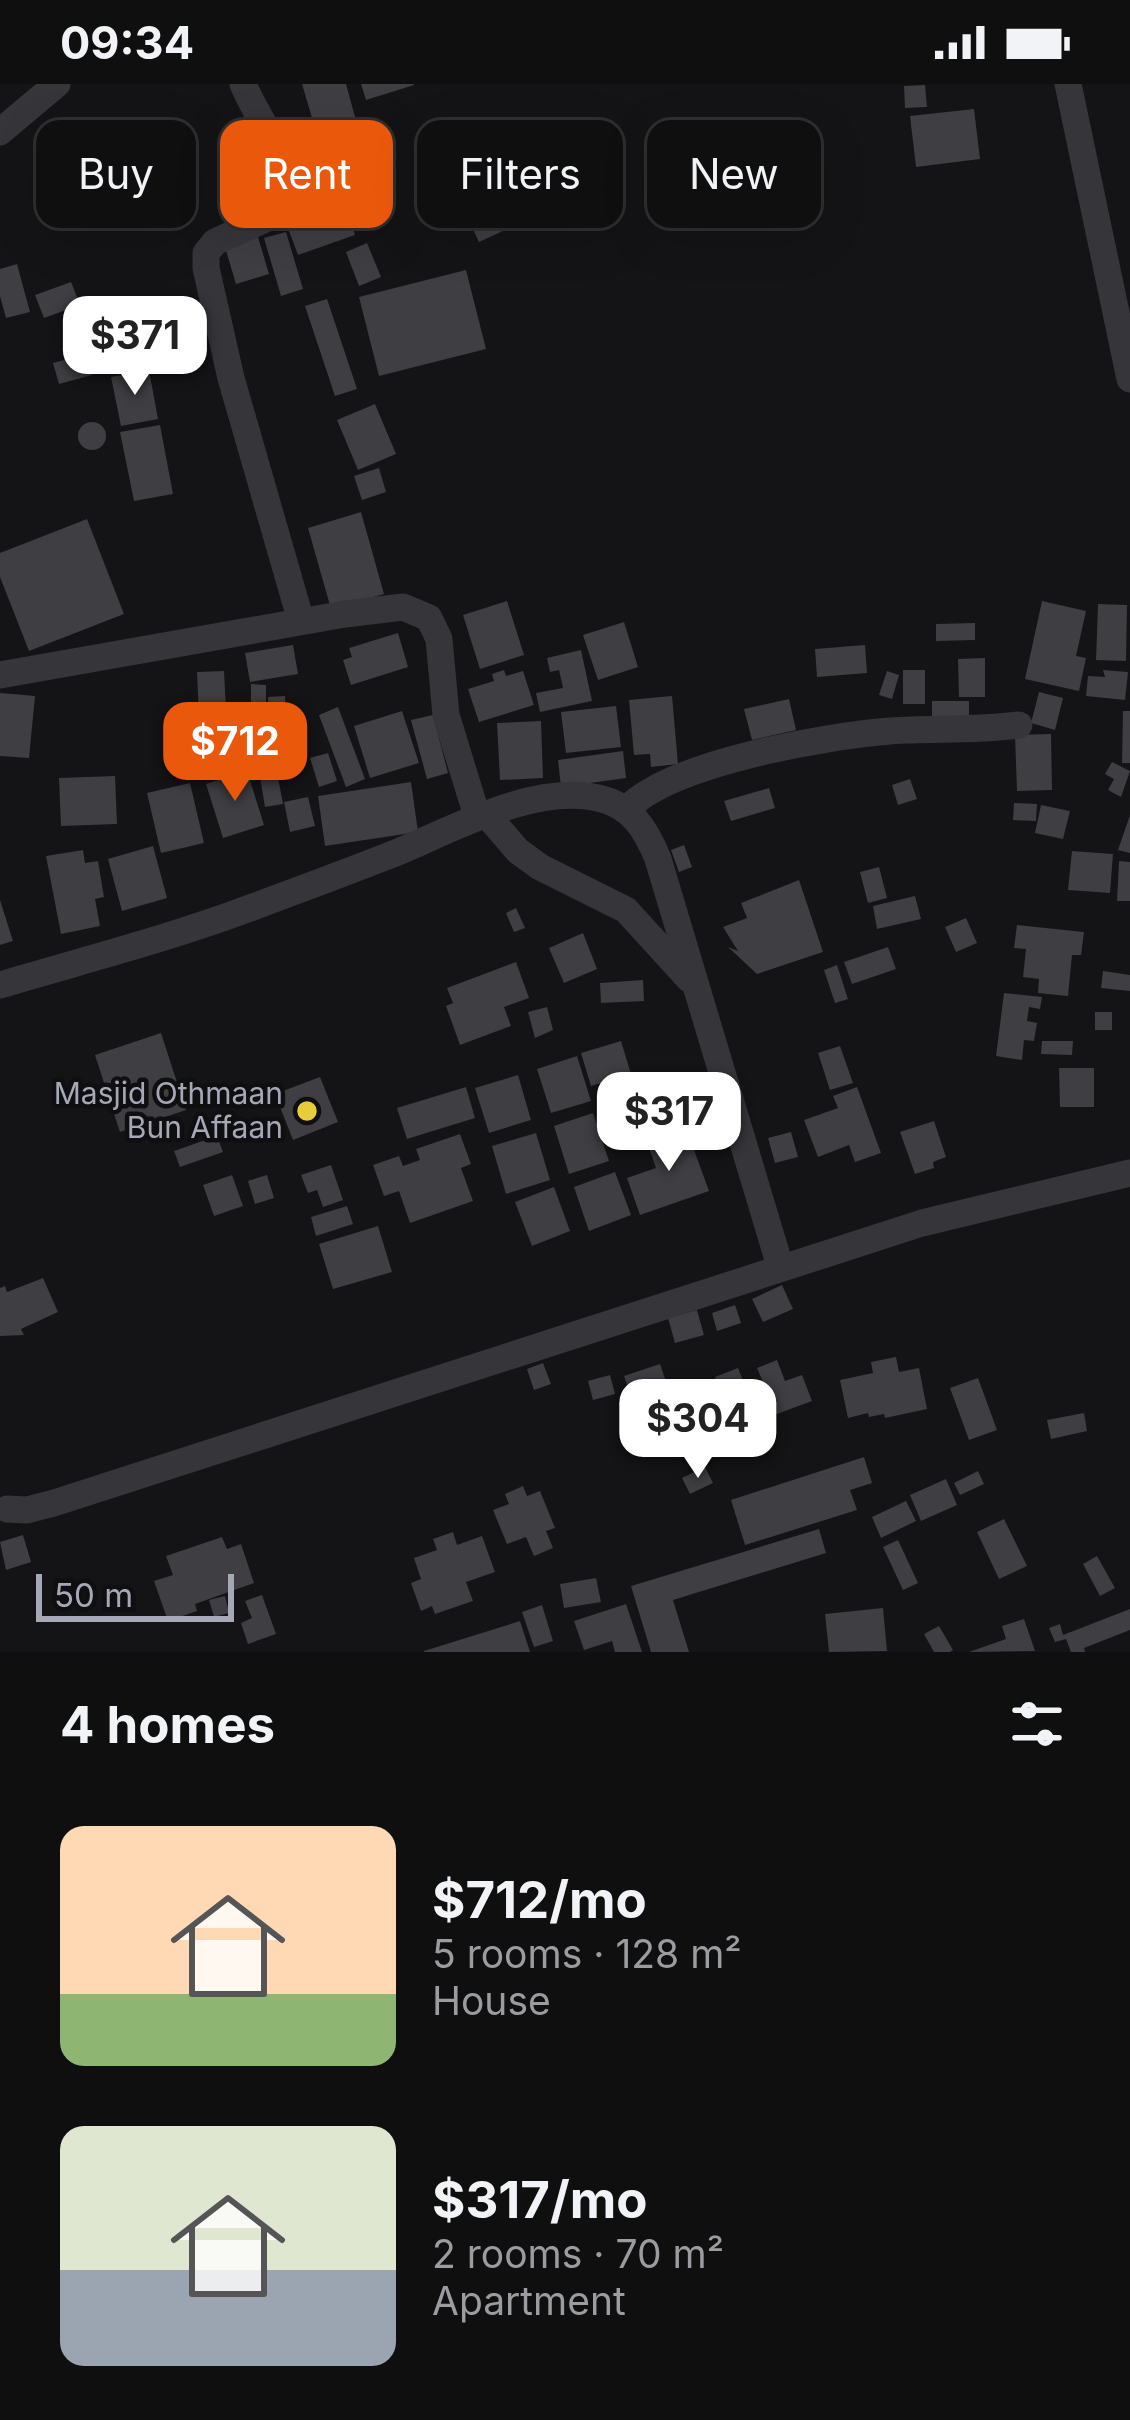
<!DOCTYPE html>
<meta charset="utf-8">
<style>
:root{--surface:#0f0f10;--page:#181819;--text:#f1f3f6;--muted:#9b9c9f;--line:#2f2f30;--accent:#ea580c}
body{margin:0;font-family:Inter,sans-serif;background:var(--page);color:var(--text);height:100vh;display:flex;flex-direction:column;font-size:45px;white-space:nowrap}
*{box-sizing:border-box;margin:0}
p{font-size:39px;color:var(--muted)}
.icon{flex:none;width:66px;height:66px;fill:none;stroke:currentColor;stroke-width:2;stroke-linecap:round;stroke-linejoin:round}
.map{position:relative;height:1568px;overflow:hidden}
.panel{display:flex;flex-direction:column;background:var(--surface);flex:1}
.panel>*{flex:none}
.top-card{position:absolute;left:36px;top:36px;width:1059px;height:108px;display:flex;gap:24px}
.scale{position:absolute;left:36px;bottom:30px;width:198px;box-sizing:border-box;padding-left:12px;border:6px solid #a6a8b5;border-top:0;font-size:33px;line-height:42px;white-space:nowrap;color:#a6a8b5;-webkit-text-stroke:9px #0f0f11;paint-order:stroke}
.price{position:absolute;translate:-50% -102px;padding:0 27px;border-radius:24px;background:#fff;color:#222;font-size:39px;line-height:78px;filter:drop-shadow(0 3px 6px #0008)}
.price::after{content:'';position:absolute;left:50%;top:72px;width:36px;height:27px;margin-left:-18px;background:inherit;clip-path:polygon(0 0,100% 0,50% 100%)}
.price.on{background:var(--accent);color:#fff}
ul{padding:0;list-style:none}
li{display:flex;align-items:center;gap:36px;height:300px;padding:0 60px}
li span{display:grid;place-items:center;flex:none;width:336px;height:240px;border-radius:24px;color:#555}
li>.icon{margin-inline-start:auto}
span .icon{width:144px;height:144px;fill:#fffc;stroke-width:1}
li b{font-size:51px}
h2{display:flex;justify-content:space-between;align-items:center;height:144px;padding:0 60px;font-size:51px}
.pill{padding:0 42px;border-radius:24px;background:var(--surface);box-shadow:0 12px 48px #0002,0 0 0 3px var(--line);font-size:42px;line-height:108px}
.pill.on{background:var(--accent);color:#fff}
.status{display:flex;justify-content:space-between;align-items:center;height:84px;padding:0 60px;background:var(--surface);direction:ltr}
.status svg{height:33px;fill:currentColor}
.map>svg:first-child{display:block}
</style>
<div class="status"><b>09:34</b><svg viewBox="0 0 49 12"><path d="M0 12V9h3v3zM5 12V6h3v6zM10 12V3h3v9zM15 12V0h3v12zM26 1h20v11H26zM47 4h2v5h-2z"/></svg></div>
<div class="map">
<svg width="1130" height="1568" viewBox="0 0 1130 1568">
<rect width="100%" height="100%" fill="#141416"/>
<path fill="#3e3e43" d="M302,0h44l11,40 -40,11z
M361,0h53v1l-48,15z
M925,1l2,22 -22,1 -1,-22z
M974,25l6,50 -64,8 -6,-51z
M537,68l24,52 -82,38 -25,-53z
M599,92l12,28 -23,10 -12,-28z
M346,125l9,26 -57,20 -10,-27z
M286,148l17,57 -22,7 -17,-58z
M258,153l11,37 -33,10 -11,-37z
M367,159l14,34 -22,9 -13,-34z
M17,180l13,48 -24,6 -6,-22v-27z
M466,186l20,79 -107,27 -20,-79z
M71,198l9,23 -36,13 -9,-23z
M327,215l30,90 -22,7 -30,-90z
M86,270l6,21 -33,9 -6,-21z
M149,286l9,49 -37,7 -10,-49z
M375,320l21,50 -38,16 -21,-50z
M78 352a14 14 0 1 1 28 0a14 14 0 1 1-28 0Z
M160,341l13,69 -39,7 -14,-69z
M379,384l7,24 -24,8 -8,-24z
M361,428l23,82 -53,15 -23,-81z
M87,435l37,95 -95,37 -29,-74v-24z
M507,517l17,54 -44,14 -17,-54z
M1042,517l44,10 -10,45 10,2 -7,33 -54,-12z
M1098,520l29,1 -1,56 -30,-1z
M624,538l14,45 -40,13 -15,-45z
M975,539v17l-39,1v-17z
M398,549l10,34 -57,18 -8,-25 9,-3 -3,-9z
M293,561l5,29 -48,8 -5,-29z
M865,561l2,28 -50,4 -2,-28z
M581,566l11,51 -52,11 -4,-19 27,-5 -4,-18 -9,2 -3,-14z
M985,574v39h-26l-1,-38z
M504,586l2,6 17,-5 11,34 -55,17 -11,-33 26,-8 -2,-7z
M903,586h22v34h-22z
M1103,586l25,2 -3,28 -39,-4 2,-20 17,1z
M224,587l2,39h17l1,28 -44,2 -3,-68z
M887,587l12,4 -7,24 -13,-4z
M251,600l15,1v46h-15z
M1039,608l24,6 -8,32 -24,-7z
M0,609l35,3 -6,62 -29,-2z
M285,612l1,21h-17l-1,-20z
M672,612l6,68 -27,3 -1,-13 -16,1 -5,-55z
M789,615l7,31 -44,10 -8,-31z
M932,617h37v18h-37z
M616,622l5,41 -55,6 -5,-41z
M338,623l27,72 -19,8 -27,-72z
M402,627l17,52 -49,15 -16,-52z
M1123,627h7v52h-8z
M433,631l15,58 -21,6 -16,-59z
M541,637l2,57 -43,2 -3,-57z
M1051,650l1,56 -35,1 -2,-56z
M623,667l3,27 -65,9 -3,-27z
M328,669l9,28 -18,6 -9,-29z
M274,672l9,48 -18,3 -8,-48z
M1112,678l18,9 -9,26 -13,-7 6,-11 -9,-5z
M247,687l17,54 -41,13 -17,-54z
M115,692l2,48 -56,2 -2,-48z
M910,695l7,20 -19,6 -6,-20z
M411,698l7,50 -93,14 -7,-50z
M190,699l14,60 -43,10 -14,-60z
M769,704l6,20 -44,13 -7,-20z
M308,713l7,29 -25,6 -6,-30z
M1014,719l23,1 -1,17 -23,-1z
M1041,721l29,6 -7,28 -28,-6z
M1130,731v38l-12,-3z
M684,761l8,22 -13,5 -8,-22z
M153,762l14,52 -45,13 -14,-52z
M83,766l2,13 13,-2 6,36 -9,2 5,27 -39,8 -15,-78z
M1072,767l41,3 -3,39 -42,-3z
M1119,777l11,1v39h-13z
M879,783l8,31 -19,5 -8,-31z
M799,796l24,72 -66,22 -29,-27 10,4 -15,-24 24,-9 -6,-15z
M915,812l6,23 -44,10 -4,-23z
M0,816l13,41 -13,4z
M516,824l9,20 -11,4 -8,-19z
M966,834l11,25 -21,9 -11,-25z
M1017,841l67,7 -3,23h-9l-4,41 -30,-3 1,-14 -16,-2 3,-28 -12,-1z
M583,849l14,36 -33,14 -15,-35z
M888,863l8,22 -44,15 -8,-22z
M516,878l13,36 -25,9 7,19 -51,19 -14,-39 7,-3 -6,-15z
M837,881l11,34 -13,4 -11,-33z
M1103,887l27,4v16l-29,-3z
M643,896l1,21 -43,2 -1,-20z
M1004,909l38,4 -2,12 -11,-2 -2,14 10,2 -3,18 -10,-1 -2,20 -26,-4z
M547,923l6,23 -18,8 -7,-26z
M1095,928h17v18h-17z
M161,949l25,77 -66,22 -25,-77z
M621,957l10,33 -40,12 -10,-33z
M1042,957h31l-1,14 -31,-1z
M840,962l13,37 -23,7 -12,-37z
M577,972l14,45 -40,12 -14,-44z
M1059,984h35v39h-34z
M518,991l13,45 -42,13 -14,-45z
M320,993l18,45 -45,18 -18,-46z
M466,1003l9,31 -68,21 -10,-31z
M857,1003l24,66 -26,9 -6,-17 -31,12 -14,-37 34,-12 -5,-12z
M660,1005l11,33 -35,12 -11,-33z
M593,1029l16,48 -40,13 -15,-48z
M934,1037l12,36 -13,5 1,6 -19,6 -15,-42z
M686,1044l23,63 -69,24 -13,-37 29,-10 -9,-26z
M791,1048l7,25 -23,6 -7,-25z
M536,1049l14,47 -44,14 -14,-48z
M460,1050l11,30 -10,4 12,33 -63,22 -11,-32 -15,5 -11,-31 26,-9 4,10 17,-6 -4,-11z
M217,1052l6,16 -43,15 -6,-16z
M331,1081l12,35 -20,7 -6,-17 -9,3 -7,-18z
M615,1088l16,43 -42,16 -15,-44z
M232,1091l11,31 -29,10 -11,-31z
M267,1091l7,23 -19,6 -7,-23z
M554,1103l16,44 -38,15 -17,-44z
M347,1122l6,18 -37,12 -5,-19z
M378,1142l14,46 -59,17 -14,-45z
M43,1194l15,34 -37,17 3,6 -24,1v-48l5,-2 2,6z
M782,1201l11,24 -30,13 -11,-23z
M735,1221l6,18 -24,8 -5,-18z
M697,1226l7,25 -29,8 -7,-25z
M896,1273l3,15 20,-4 8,41 -42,9 -1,-4 -15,3 -1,-4 -20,5 -8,-38 33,-7 -2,-11z
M777,1276l8,21 17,-6 10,26 -78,29 -6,-15 -10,4 -7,-18 12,-4 -8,-20 23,-9 8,20 17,-6 -6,-14z
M543,1279l8,21 -17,6 -7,-21z
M660,1280l17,49 -36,12 -17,-49z
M610,1291l5,19 -22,6 -5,-19z
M978,1294l19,52 -28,10 -19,-52z
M1084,1329l3,18 -36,8 -4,-19z
M727,1343l8,23 -24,8 -7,-24z
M864,1373l8,26 -22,7 7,20 -112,35 -14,-45z
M705,1383l8,16 -23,11 -8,-16z
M978,1387l6,13 -24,11 -6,-12z
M946,1395l11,26 -36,16 -11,-26z
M523,1402l4,10 13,-5 15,37 -9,3 7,17 -19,8 -8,-19 -19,7 -14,-34 16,-6 -4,-10z
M906,1417l10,20 -35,17 -9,-21z
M1004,1435l23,47 -28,13 -22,-47z
M819,1445l7,24 -153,47 16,52h-38l-20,-66z
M453,1448l4,13 25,-9 13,36 -29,10 7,19 -38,13 -3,-8 -11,5 -10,-28 10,-4 -7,-21 23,-8 -4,-11z
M23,1451l8,27 -25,8 -6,-28z
M222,1453l5,12 14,-5 13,39 -59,21 2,7 -29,10 -14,-40 19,-6 -7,-19z
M898,1456l20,43 -15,7 -20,-43z
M1097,1472l18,32 -15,8 -17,-32z
M596,1494l5,24 -37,6 -4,-24z
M262,1511l14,39 -28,10 -7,-21 11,-5 -7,-17z
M225,1512l4,17 -15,4 -5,-17z
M626,1520l16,48h-27l-3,-11 -28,9 -10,-29z
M542,1521l11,36 -19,6 -12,-35z
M883,1524l4,43 -58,1 -4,-38z
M1130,1525v21l-46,18 1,4h-14l-5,-13 -11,3 -6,-14 11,-4 3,11z
M1024,1535l11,32 -66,1 37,-13 -4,-13z
M520,1537l10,31h-106v-1z
M939,1542l14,24 -3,2h-16l-10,-18z"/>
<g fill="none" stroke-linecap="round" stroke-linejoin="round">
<path stroke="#35353a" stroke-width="27" d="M243,0c13,33 55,90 57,119l-85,39 -9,11v15l25,110 70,243
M1068,0l62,295
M0,48l57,-48
M0,591l345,-61 58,-7 26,11 10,21 7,76 31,101
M627,725c43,-46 199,-73 263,-78 45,-3 83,0 129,-6
M486,730l32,37 22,16 86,43 63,69
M0,901c84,-25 171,-47 253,-78 48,-18 97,-36 145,-55 57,-24 136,-68 200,-54 33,7 48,31 60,61l122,407
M7,1425l20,1 27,-7 868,-280 208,-50"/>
</g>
<circle fill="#e7cd3a" stroke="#0f0f11" stroke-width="4.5" cx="307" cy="1027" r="12"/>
<g text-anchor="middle" stroke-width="9" stroke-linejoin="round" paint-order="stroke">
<g font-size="30" fill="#a6a8b5" stroke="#0f0f11" text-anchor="end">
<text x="283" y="1020">Masjid Othmaan<tspan x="283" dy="34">Bun Affaan</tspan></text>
</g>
</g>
</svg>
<div class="scale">50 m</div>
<b class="price" style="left:135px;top:314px">$371</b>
<b class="price on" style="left:235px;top:720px">$712</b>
<b class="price" style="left:669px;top:1090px">$317</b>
<b class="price" style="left:698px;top:1397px">$304</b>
<div class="top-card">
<a class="pill">Buy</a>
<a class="pill on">Rent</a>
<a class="pill">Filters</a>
<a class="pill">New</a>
</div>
</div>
<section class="panel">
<h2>4 homes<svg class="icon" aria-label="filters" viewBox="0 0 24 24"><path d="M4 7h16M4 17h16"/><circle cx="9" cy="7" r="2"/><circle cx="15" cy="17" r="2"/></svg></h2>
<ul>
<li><span style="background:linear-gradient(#ffd9b3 70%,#8fb573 0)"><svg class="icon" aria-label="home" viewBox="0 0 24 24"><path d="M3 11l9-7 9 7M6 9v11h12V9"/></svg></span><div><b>$712/mo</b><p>5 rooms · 128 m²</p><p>House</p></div></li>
<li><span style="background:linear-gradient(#dfe7d0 60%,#9aa5b1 0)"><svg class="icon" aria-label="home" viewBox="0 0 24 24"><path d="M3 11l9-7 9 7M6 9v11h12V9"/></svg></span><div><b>$317/mo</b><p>2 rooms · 70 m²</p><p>Apartment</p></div></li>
</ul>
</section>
